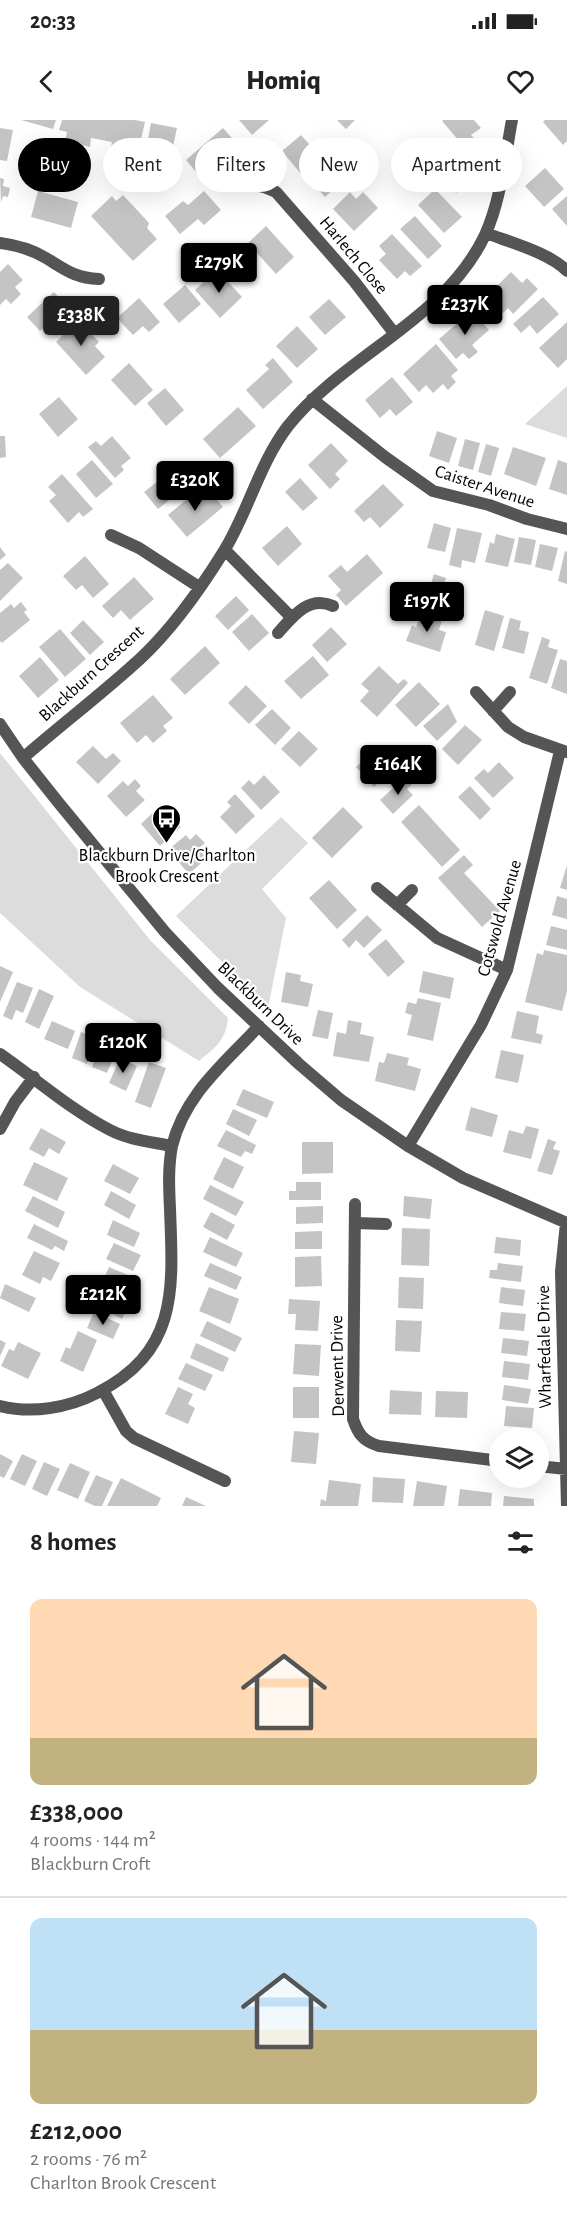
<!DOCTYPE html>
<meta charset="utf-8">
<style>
:root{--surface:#fff;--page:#f2f2f2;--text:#222;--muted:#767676;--line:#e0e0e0;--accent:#000}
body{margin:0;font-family:"Alegreya Sans",sans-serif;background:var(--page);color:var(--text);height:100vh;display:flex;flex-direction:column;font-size:22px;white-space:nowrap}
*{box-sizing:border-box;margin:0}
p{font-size:20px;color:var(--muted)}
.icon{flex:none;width:33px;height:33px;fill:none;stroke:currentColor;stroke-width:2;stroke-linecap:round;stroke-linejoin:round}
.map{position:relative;height:1386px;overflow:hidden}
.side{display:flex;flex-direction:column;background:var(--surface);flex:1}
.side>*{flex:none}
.banner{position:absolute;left:18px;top:18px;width:531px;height:54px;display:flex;gap:12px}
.fabs{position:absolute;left:489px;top:1308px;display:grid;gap:12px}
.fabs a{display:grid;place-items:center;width:60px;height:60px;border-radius:50%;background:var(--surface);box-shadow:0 6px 24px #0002;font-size:30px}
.price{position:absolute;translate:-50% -51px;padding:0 14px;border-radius:6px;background:var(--accent);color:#fff;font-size:20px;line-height:39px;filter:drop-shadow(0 2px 3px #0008)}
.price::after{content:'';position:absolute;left:50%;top:36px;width:18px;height:14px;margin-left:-9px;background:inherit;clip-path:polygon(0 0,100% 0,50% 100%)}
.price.selected{background:#222;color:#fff}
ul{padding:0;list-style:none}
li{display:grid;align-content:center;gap:12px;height:318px;padding:0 30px}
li+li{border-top:2px solid var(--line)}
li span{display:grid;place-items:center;height:186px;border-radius:12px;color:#555}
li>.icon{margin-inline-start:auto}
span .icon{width:108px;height:108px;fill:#fffc;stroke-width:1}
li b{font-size:26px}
h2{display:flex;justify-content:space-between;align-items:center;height:72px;padding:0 30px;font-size:26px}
.chip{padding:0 21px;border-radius:27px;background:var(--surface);box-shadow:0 6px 24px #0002;font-size:21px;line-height:54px}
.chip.selected{background:var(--accent);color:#fff}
.status{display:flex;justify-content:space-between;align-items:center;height:42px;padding:0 30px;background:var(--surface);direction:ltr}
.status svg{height:16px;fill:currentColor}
header{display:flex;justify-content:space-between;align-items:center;height:78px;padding:0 30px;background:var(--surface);font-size:27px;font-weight:800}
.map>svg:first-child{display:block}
</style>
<div class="status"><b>20:33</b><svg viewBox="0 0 49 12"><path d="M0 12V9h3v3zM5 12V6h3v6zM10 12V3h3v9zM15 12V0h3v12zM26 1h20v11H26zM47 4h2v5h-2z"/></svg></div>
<header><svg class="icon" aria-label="back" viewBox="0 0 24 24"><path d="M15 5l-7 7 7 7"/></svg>Homiq<svg class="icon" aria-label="heart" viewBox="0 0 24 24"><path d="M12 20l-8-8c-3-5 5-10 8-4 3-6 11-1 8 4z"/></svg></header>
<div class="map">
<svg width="567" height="1386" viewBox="0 0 567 1386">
<rect width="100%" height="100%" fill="#fff"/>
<path fill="#dcdcdc" d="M567,266v52l-42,-14z
M0,633l150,187 78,78c-2,22 -13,30 -29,43l-119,-74 -80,-74z
M281,697l27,26 -46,46 24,29 -18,90 -92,-92z"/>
<path fill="#c4c4c4" d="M21,0h35l-3,9z
M62,0h73l10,2 -6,26 -14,-3 -2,7 -13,-2 2,-8 -21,-4 -1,9 -25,-6 2,-9 -8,-2z
M239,0h30l-17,15z
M337,0h18l-9,9z
M443,0h31l7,8 -10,7 5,5 -10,9 -24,-28z
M545,0h22v21l-4,4 -20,-23z
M151,3l26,5 -6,27 -25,-5z
M0,8l13,2 -6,31 -7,-1z
M223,8l17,19 -38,32 -16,-19z
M301,15l20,23 -20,16 -19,-23z
M446,25l28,31 -18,17 -28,-32z
M329,46l14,15 -18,16 -14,-15z
M545,48l19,21 -20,18 -19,-21z
M0,58l4,1 -1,7 7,2 -2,9 -5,-1 -2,7z
M435,69l27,28 -18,16 -26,-28z
M38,71l40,11 -7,26 -40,-11z
M204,71l17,19 -17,15 -6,-6 -18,15 -15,-18 18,-15 5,4z
M350,72l6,7 7,-7 15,16 -24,23 -21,-22z
M123,75l26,28 -2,5 10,11 -24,22 -42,-45 21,-20 4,5z
M567,76v30l-15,-17z
M415,96l27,30 -14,13 -28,-30z
M266,106l28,31 -18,17 -28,-31z
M392,114l30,32 -12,10 -5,-5 -8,8 -18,-19 7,-6 -7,-8z
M8,144l15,16 -8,7 6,7 -10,10 -5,-5 -6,6v-33z
M217,150l25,27 -22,21 -25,-28z
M511,152l11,11 5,-5 11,11 -25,25 -5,-6 -5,5 -10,-10 4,-5 -6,-6z
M185,165l16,19 -22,19 -16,-19z
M54,172l13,14 -27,25 -13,-14z
M543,177l16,17 -22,20 -7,-9 -9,8 -8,-9z
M139,178l21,24 -11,10 -6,-6 -10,9 -16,-17z
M329,179l17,18 -21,18 -16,-18z
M472,191l17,19 -17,15 6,7 -9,7 -6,-6 -7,6 -17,-20z
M78,200l21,22 -4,4 10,11 -19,18 -30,-33z
M567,202v37l-9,9 -19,-20z
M297,206l21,23 -21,19 -21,-22z
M436,224l22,26 -7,6 5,6 -8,8 -5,-6 -10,9 -7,-8 -7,7 -16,-18z
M273,238l20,24 -30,27 -17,-19 23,-21 -4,-4z
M129,243l24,27 -18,16 -24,-26z
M392,257l21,25 -17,14 -6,-7 -10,9 -15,-18z
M165,268l19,22 -18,16 -19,-23z
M59,277l19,22 -20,18 -19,-23z
M238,287l18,19 -36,32 -17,-19z
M437,311l20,7 -8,25 -20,-7z
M0,316h5l1,21 -6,1z
M112,316l19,22 -10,8 3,4 -9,8 -27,-31 8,-6 5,5z
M465,319l15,4 -7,27 -15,-4z
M331,323l17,18 -13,13 5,5 -10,10 -22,-24z
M486,324l13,4 -8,28 -13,-4z
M513,327l33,11 -10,28 -32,-12z
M92,340l21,24 -17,14 -20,-24z
M558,340l9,3v32l-18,-6z
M175,348l9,11 -7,6 5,5 -24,19 -14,-17z
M62,354l31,35 -10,8 -4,-5 -11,11 -19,-22 7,-6 -8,-8z
M300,358l18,20 -15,13 -18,-19z
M383,364l21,21 -24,23 -10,-11 -6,5 -10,-11z
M198,370l8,9 6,-5 11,13 -36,30 -19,-22z
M434,403l17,5 -6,24 -18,-4z
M287,406l15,18 -24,22 -16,-18z
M457,408l25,5 -7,30 -13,-3 -1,8 -12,-3z
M496,414l19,5 -7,28 -23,-5 5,-20 4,2z
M519,417l17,3 -5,25 -17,-3z
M540,424l18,4 -6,23 -17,-4z
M0,427l6,8 -6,5z
M565,431l2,1v32l-9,-3z
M367,434l16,19 -37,33 -10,-11 5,-5 -13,-14 13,-11 6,7z
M85,436l24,28 -16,14 -11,-13 -6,5 -13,-14z
M8,443l15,15 -23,23v-31z
M434,454l12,4 -2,6 8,3 -3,12 6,2 -5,15 -27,-8z
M134,457l20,22 -24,21 -9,-10 -8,8 -11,-12z
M236,476l13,14 -21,20 -13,-14z
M21,482l6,8 -3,2 6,8 -28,23 -2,-2v-28l11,-9 3,4z
M485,490l19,6 -10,35 -19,-6z
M252,494l17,19 -20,18 -17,-19z
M421,494l21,6 -3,10 7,2 -6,20 -34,-11 6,-16 4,2z
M510,498l11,3 -2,9 10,2 -5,22 -22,-6z
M83,500l21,22 -14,13 -20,-22z
M331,507l16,17 -20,18 -15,-17z
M60,509l26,30 -21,18 -26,-30z
M542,517l8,3 -2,7 10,3 -11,34 -18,-6z
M205,526l15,17 -35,32 -15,-16z
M313,536l16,19 -28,24 -17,-18z
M40,537l19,23 -21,18 -19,-22z
M560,539l7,2v33l-16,-6z
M379,546l19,18 6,-5 4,4 -31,34 -17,-16 9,-10 -8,-7z
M419,562l21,22 -24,23 -21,-22z
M246,565l21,21 -18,18 -21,-21z
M153,575l20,23 -10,8 4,5 -14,12 -7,-8 -9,8 -17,-20z
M448,584l9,18 -20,19 -14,-15z
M272,589l19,19 -16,17 -20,-20z
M465,605l17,15 -24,25 -16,-16z
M299,611l19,18 -18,18 -19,-18z
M93,626l13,13 7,-6 8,8 -23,23 -22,-22z
M373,631l18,20 -17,16 -18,-20z
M499,642l15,16 -21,20 -19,-20 10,-9 4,4z
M264,655l16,17 -19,18 -20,-22 8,-8 5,5z
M406,656l7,7 -6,6 6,6 -20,19 -13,-14z
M135,659l6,7 -5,5 9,9 -19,17 -19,-21 16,-15 5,5z
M470,666l21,23 -11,11 -22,-23z
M235,674l20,22 -19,18 -16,-17 11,-11 -4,-4z
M161,685l20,22 -21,19 -19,-22z
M419,685l41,45 -18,17 -41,-45z
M343,687l20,20 -31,31 -20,-20z
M196,714l9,9 -6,5 8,10 -18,16 -21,-24 18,-15 4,5z
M464,735l9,10 -9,8 36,38 -18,16 -44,-49z
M567,745v25l-7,-2z
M329,760l28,30 -20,19 -28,-31z
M557,776l10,3v20l-15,-4z
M367,795l15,15 -18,18 -8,-8 -7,8 -7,-8z
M551,806l16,4v20l-21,-5z
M386,819l19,23 -17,15 -20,-23z
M544,830l23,5v36l-5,20 -37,-9 12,-49 6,2z
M0,846l13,6 -13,30z
M423,851l31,7 -4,21 -31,-7z
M286,852l15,3 -1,6 13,3 -5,23 -27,-5z
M17,862l16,6 -10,25 -7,-3 -4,10 -9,-4z
M39,869l15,7 -15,33 -14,-7z
M418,878l23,5 -8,38 -26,-6 5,-20 -7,-2 3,-11 8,2z
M318,890l15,3 -5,26 -16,-3z
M517,891l22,5 -3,17 7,2 -2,9 -30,-6z
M348,900l14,3 -2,11 14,3 -5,25 -36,-6 4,-24 9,2z
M52,901l23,10 -7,18 -24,-10z
M81,912l15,6 -9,26 -15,-6z
M103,921l15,6 -11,26 -15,-6z
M501,930l23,5 -6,28 -23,-5z
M387,933l22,5 -2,7 14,4 -6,22 -40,-10 4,-19 5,1z
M120,938l17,8 -11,25 -17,-8z
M149,942l17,6 -15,40 -16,-6z
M243,969l31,13 -7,16 -31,-13z
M471,987l27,8 -6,22 -27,-7z
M233,989l24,11 -8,16 -23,-12z
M526,1006l13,3 -8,30 -28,-7 6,-22 14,4z
M41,1008l25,14 -7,12 -10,-6 -5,9 -15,-8z
M226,1010l30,15 -4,9 -7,-3 -4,6 -24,-11z
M548,1019l8,3 -3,7 7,2 -8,24 -15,-4z
M302,1022h31v31l-31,1z
M224,1037l20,10 -11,22 -20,-10z
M34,1042l34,16 -11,23 -34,-16z
M113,1044l26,14 -9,16 -26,-13z
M296,1062h25v18h-32v-9h7z
M210,1065l34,17 -8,14 -33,-17z
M111,1071l25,14 -7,14 -25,-14z
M33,1076l32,16 -7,16 -33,-17z
M404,1076l28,3 -2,20 -27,-3z
M323,1086v17l-27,1v-17z
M211,1092l24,13 -8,15 -24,-13z
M113,1100l27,13 -6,14 -27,-12z
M34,1104l34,17 -4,10 -9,-5 -3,4 -25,-12z
M402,1108l28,1 -1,37 -28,-1z
M322,1111v18h-27v-17z
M210,1117l33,16 -7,14 -33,-15z
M496,1117l25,3 -1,16 -26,-3z
M114,1123l27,12 -8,16 -27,-12z
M34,1131l26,12 -9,18 -8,-4 -3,7 -18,-9z
M321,1136l1,30 -27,1v-30z
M210,1143l32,14 -6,13 -32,-14z
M498,1143l25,3 -2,16 -32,-4 1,-8h7z
M109,1147l31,13 -6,16 -26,-11 3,-6 -6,-3z
M399,1157l25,1 -1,31 -25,-1z
M5,1164l31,14 -7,14 -29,-14z
M209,1167l30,12 -9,25 -31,-13z
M501,1167l24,3 -2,16 -24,-3z
M105,1169l26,12 -9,18 -25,-13z
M289,1179l31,2 -2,30 -23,-1 1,-16h-8z
M94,1192l26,12 -7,15 -26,-11z
M501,1192l25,2 -2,17 -25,-2z
M396,1200l26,1 -2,31 -25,-1z
M207,1201l35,17 -7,14 -35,-16z
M78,1211l19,9 -14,32 -23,-11 6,-14 4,2z
M503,1218l26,3 -2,15 -26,-3z
M0,1220l6,3 -6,13z
M18,1222l23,11 -13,26 -27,-13 8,-17 5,2z
M196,1223l33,15 -6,14 -33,-14z
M295,1224l26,1 -2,31 -26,-2z
M504,1241l26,3 -2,16 -26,-3z
M186,1243l27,12 -8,16 -27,-12z
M504,1265l27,4 -3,15 -26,-4z
M178,1267l15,7 -5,10 7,4 -7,16 -23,-10z
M293,1267h26v31h-26z
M390,1270l32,2 -1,23 -32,-1z
M436,1271l32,1 -1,26 -32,-1z
M506,1286l28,2 -2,20 -28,-2z
M294,1311l25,2 -3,31 -25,-2z
M0,1334l13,7 -9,17 -4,-2z
M22,1334l15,7 -12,25 -15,-7z
M44,1342l16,7 -13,27 -15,-7z
M70,1343l20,9 -12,27 -21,-9z
M96,1355l17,7 -11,24h-7l-11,-5z
M373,1357l32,2 -2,24 -31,-1z
M121,1358l40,20 -4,8h-50z
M329,1360l32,4 -3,22h-38l1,-7 5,2z
M417,1361l30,5 -3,20h-31z
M460,1369l32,4 -1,13h-33z
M504,1376l30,3v7h-31z
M186,1377l20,9h-24z"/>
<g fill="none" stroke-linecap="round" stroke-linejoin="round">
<path stroke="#555" stroke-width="12" d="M254,65l10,2 12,5 78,89 40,52
M486,113c23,9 64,20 81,38
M0,123c15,2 33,7 46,15 20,12 29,20 53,21
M312,279l73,58 48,34 56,14 38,14 40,10
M111,415l28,13 60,39
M225,430l67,68
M278,513c15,-17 31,-38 55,-27
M476,572l32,35 16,10 43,15
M493,591l17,-19
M0,604l23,34 35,44 107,130 53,56 81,76 42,36 67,46 55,32 104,45
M23,638c39,-34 80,-65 118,-100 32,-30 60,-70 83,-107 25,-41 35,-87 64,-125 58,-72 157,-106 197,-191 16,-35 20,-78 27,-115
M377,768l60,50 70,32
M397,785l15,-15
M0,934c36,25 71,56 110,76 19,10 42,12 62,16
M0,1009l15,-27 19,-25
M408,1026l73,-121 26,-55 53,-219
M355,1084l-2,215c5,15 10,22 26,27l121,15
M355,1103l31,1
M566,1103l-5,48 6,235
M103,1270l23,41 8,7 91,43
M0,1286c32,8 68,2 97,-13 82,-42 76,-104 73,-184 -1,-21 -2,-42 2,-63 13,-52 52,-82 87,-120
M538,1346l28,3"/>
</g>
<defs>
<symbol id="bus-pin" viewBox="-11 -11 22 30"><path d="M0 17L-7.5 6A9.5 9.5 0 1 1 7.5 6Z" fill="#000" stroke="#fff"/><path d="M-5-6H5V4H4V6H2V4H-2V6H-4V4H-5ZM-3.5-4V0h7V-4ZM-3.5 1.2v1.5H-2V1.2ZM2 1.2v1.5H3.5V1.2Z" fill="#fff"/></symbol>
</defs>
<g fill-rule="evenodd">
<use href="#bus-pin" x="150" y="682" width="33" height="45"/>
</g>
<g text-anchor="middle" stroke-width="4.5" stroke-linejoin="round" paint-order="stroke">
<g font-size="18" fill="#000" stroke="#fff">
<text transform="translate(354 135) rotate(50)" y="6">Harlech Close</text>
<text transform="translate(485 366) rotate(18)" y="6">Caister Avenue</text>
<text transform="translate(91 553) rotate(-42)" y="6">Blackburn Crescent</text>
<text transform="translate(499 798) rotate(-74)" y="6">Cotswold Avenue</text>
<text transform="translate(261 883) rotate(44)" y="6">Blackburn Drive</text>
<text transform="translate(544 1227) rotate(-91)" y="6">Wharfedale Drive</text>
<text transform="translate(337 1246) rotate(-91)" y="6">Derwent Drive</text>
</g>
<g font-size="18" fill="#000" stroke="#fff">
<text x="167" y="741">Blackburn Drive/Charlton<tspan x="167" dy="21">Brook Crescent</tspan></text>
</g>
</g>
</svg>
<div class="fabs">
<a><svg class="icon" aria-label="layers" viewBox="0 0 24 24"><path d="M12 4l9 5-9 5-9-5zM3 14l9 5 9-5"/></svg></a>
</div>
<b class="price" style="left:219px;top:174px">£279K</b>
<b class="price" style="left:465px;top:216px">£237K</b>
<b class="price selected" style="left:81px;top:227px">£338K</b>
<b class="price" style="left:195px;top:392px">£320K</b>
<b class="price" style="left:427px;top:513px">£197K</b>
<b class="price" style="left:398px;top:676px">£164K</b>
<b class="price" style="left:123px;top:954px">£120K</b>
<b class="price" style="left:103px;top:1206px">£212K</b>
<div class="banner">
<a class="chip selected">Buy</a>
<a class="chip">Rent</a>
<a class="chip">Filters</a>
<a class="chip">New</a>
<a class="chip">Apartment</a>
</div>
</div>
<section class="side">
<h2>8 homes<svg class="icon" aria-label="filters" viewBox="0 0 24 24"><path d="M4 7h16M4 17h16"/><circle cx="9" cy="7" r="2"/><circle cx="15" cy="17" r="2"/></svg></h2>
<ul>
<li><span style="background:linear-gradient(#ffd9b3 75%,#c2b280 0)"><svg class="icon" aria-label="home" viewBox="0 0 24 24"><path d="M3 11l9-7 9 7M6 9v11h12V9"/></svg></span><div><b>£338,000</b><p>4 rooms · 144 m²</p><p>Blackburn Croft</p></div></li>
<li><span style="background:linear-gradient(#bfe0f5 60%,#c2b280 0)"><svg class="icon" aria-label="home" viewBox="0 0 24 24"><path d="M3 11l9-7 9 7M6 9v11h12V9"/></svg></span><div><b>£212,000</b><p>2 rooms · 76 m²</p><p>Charlton Brook Crescent</p></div></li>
</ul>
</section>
